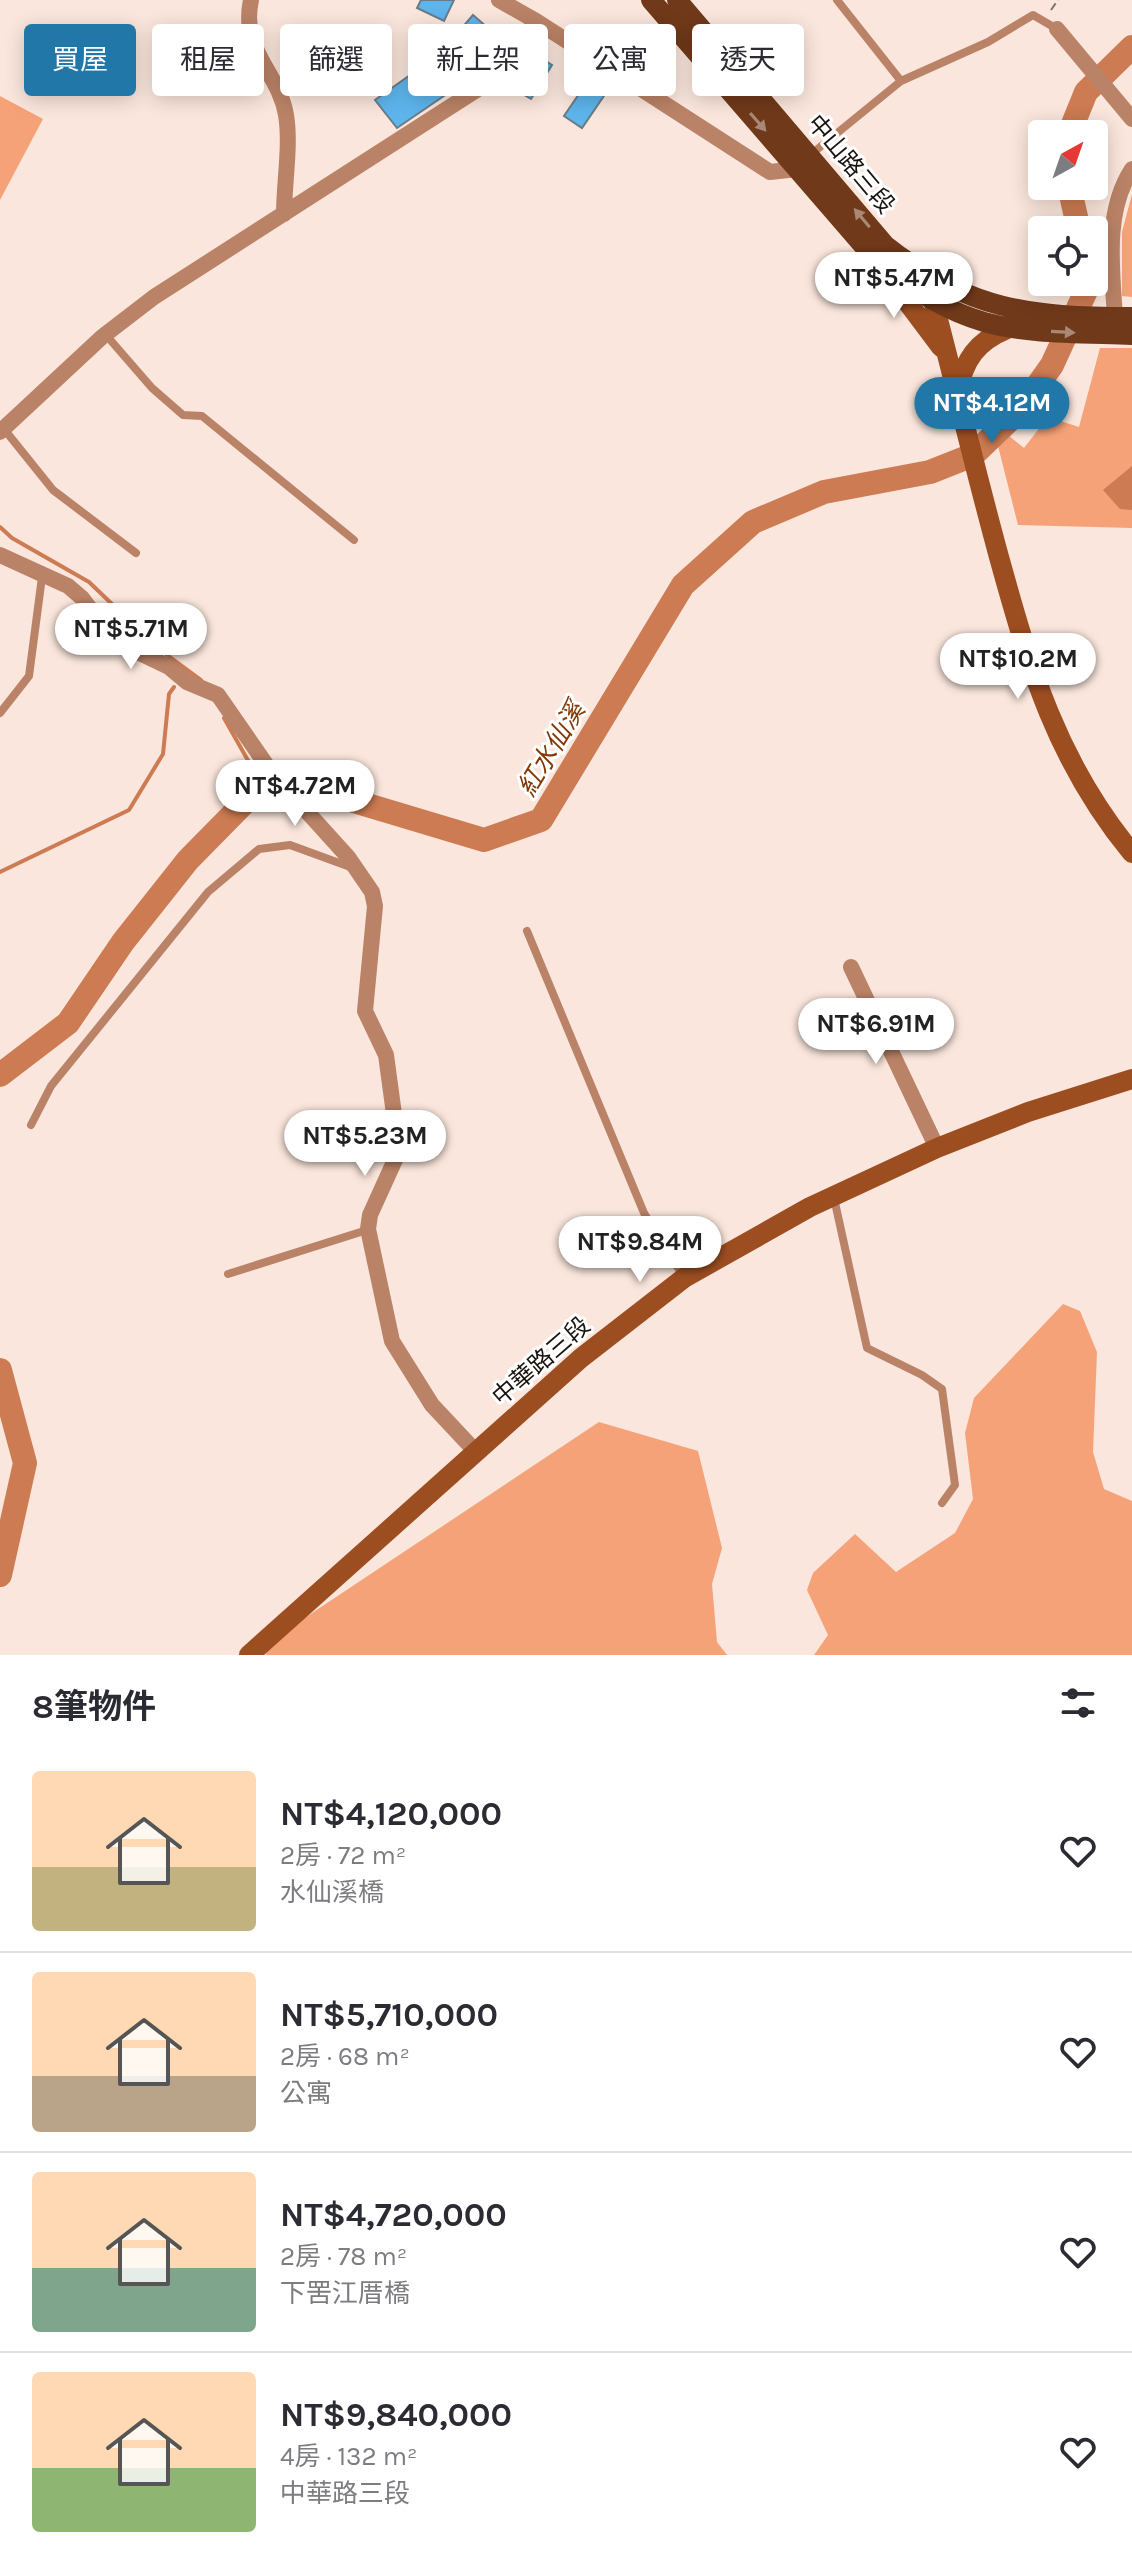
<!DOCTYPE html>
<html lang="zh-TW">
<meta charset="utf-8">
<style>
:root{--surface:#fff;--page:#f2f2f3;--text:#2b2b33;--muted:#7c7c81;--line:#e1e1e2;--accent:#2177a7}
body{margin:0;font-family:Karla,"Noto Sans TC",sans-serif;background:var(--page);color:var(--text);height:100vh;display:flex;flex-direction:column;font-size:30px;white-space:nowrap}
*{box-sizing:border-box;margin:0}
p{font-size:26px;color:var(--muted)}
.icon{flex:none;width:44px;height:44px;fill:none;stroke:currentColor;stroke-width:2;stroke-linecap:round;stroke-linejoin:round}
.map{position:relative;height:1655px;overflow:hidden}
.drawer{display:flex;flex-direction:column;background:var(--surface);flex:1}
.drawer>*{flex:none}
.banner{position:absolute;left:24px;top:24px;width:1084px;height:72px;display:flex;gap:16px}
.needle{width:52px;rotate:40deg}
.fabs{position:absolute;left:1028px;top:120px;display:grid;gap:16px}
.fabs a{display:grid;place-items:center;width:80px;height:80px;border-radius:8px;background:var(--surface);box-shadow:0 4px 20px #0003;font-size:40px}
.price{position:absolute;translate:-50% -68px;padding:0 18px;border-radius:28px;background:#fff;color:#222;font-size:26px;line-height:52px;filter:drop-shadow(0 2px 4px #0008)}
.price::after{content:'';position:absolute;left:50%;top:48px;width:24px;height:18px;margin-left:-12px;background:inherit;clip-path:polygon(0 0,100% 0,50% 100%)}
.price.current{background:var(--accent);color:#fff}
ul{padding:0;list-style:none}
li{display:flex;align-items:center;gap:24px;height:200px;padding:0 32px}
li+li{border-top:2px solid var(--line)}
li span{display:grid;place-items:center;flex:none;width:224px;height:160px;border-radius:8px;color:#555}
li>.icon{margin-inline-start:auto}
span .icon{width:96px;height:96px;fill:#fffc;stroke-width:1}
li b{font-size:34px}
h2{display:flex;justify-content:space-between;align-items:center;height:96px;padding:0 32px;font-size:34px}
.tag{padding:0 28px;border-radius:8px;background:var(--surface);box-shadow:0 4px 20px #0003;font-size:28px;line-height:72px}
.tag.current{background:var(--accent);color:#fff}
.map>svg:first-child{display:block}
</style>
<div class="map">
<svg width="1132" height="1655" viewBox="0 0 1132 1655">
<rect width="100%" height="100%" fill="#fae6dc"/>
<path fill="#f6a278" d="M0,96l43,23 -43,81z
M1132,194v103l-10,-1v-64z
M1100,348h32v180l-114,-3 -22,-87 7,-7 21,17 24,-31 31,10z
M1063,1304l17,7 17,41 -4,100 11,37 28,12v154h-318l14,-20 -21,-45 6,-17 42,-39 41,38 59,-39 18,-34 -8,-66 9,-35z
M599,1422l99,29 24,97 -10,36 5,58 10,13h-461l1,-12z"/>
<path fill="#cc7b52" d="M1132,466v44l-12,-1 -17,-19z"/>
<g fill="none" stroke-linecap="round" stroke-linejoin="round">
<path stroke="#cc7b52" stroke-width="4" d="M0,527l12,11 77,44 70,67 42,31
M224,718l26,46 7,35
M0,872l129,-62 34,-56 6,-60 5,-7"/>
<path stroke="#cc7b52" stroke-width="24" d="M1069,134l17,-42 46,-45
M1069,186l10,44
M0,1075l68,-52 55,-81 65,-82 58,-59 61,-14 177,53 57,-20 142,-235 70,-63 71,-30 106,-20 43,-17 47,-45 32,-45 38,-83
M0,1370l25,93 -25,112"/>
</g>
<path fill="#5db5ec" stroke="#6b7b86" stroke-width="2" d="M421,0h33l-10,21 -27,-13z
M473,15l22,19 -26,30 7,10 -79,54 -22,-28 38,-27 7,4 19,-22 20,-15 -4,-4z
M529,50l23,15 -21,34 -10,-6 5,-8 -14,-9z
M592,75l18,12 -28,41 -18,-12z"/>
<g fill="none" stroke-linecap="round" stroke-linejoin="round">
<path stroke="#81746d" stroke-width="2" stroke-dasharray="8 4" stroke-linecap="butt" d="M1051,10l7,-10"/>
<path stroke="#ba8367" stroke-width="8" d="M837,0l64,81
M809,156l92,-75 87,-39 45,-27 24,14
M106,335l46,53 31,27 19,1 152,124
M4,429l49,61 83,63
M0,713l29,-37 13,-99
M527,931l117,282 39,63
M31,1125l20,-39 157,-194 51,-43 31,-4 63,23
M834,1198l33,150 55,27 20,14 13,96 -13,18
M228,1274l139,-44"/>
<path stroke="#ba8367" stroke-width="16" d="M251,0c-11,51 28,72 35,115 5,30 -2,68 -2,99
M499,0l37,21
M1057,29l75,90
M1115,317c-3,-48 -11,-105 17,-148
M0,432l102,-95 52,-40 338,-217 44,-59 234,151 27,-3 6,-7
M0,555l68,31 14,12 27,36 14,11 46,22 18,15 31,13 54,78 76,84 24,35 3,14 -10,105 21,44 13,96 -29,64 -2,14 24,112 40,64 45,48
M851,967l86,181"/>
<path stroke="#9d4e21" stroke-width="20" d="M881,267l60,80
M940,291l-6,13c22,84 42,169 65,253 31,112 58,205 133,296
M957,392c8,-33 19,-50 50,-63
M249,1655l332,-297 103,-80 126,-71 127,-59 91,-36 104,-33"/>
<path stroke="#70391a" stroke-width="20" d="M651,0l223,258c95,79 140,73 258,77
M677,0l208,245c82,65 145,72 247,72"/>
</g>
<defs><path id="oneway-solid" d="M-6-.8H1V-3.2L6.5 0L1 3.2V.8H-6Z" transform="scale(2)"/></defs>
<g fill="#a98876">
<use href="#oneway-solid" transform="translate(758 122) rotate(49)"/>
<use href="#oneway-solid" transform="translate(862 218) rotate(-130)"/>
<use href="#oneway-solid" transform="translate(1063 332) rotate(3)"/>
</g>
<g text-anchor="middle" stroke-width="6" stroke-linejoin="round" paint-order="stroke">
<g font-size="24" fill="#19130f" stroke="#fff">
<text transform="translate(851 164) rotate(50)" y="8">中山路三段</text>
<text transform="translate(541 1361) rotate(-41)" y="8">中華路三段</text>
</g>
<g font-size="26" font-style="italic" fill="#833805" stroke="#fff">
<text transform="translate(551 749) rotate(-59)" y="9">紅水仙溪</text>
</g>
</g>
</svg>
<div class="fabs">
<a><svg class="needle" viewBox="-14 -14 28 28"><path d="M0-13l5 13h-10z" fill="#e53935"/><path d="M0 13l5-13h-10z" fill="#7c7c81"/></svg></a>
<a><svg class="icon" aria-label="locate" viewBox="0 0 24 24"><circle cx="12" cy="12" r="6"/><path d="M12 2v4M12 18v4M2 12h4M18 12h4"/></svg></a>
</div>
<b class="price" style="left:894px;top:320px">NT$5.47M</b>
<b class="price current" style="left:992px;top:445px">NT$4.12M</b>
<b class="price" style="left:131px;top:671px">NT$5.71M</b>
<b class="price" style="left:1018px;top:701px">NT$10.2M</b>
<b class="price" style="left:295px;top:828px">NT$4.72M</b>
<b class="price" style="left:876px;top:1066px">NT$6.91M</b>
<b class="price" style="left:365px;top:1178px">NT$5.23M</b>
<b class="price" style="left:640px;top:1284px">NT$9.84M</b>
<div class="banner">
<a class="tag current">買屋</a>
<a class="tag">租屋</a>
<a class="tag">篩選</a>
<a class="tag">新上架</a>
<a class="tag">公寓</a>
<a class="tag">透天</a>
</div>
</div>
<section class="drawer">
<h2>8筆物件<svg class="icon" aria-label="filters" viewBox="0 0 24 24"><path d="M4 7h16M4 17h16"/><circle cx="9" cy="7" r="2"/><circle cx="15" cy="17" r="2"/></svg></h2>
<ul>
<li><span style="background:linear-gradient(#ffd9b3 60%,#c2b280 0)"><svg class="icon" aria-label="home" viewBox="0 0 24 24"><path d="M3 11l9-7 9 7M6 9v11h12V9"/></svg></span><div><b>NT$4,120,000</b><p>2房 · 72 m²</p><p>水仙溪橋</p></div><svg class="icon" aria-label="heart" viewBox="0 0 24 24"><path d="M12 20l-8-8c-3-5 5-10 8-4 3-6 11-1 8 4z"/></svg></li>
<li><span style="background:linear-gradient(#ffd9b3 65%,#b9a48a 0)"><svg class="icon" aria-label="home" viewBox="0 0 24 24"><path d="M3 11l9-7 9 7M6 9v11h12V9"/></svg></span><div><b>NT$5,710,000</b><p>2房 · 68 m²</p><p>公寓</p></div><svg class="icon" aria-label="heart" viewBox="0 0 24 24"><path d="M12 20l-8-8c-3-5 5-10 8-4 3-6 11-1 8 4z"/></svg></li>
<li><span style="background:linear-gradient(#ffd9b3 60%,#7fa58c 0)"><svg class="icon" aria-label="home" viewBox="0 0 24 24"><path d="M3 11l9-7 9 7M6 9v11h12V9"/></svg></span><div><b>NT$4,720,000</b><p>2房 · 78 m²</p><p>下罟江厝橋</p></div><svg class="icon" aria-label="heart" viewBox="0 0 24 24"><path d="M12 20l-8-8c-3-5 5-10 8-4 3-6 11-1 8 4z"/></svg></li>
<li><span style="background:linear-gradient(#ffd9b3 60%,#8fb573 0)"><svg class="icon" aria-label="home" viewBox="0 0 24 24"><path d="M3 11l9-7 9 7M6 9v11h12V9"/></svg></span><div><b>NT$9,840,000</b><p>4房 · 132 m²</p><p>中華路三段</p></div><svg class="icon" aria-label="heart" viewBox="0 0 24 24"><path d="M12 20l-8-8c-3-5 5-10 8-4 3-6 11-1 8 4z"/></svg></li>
</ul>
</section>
